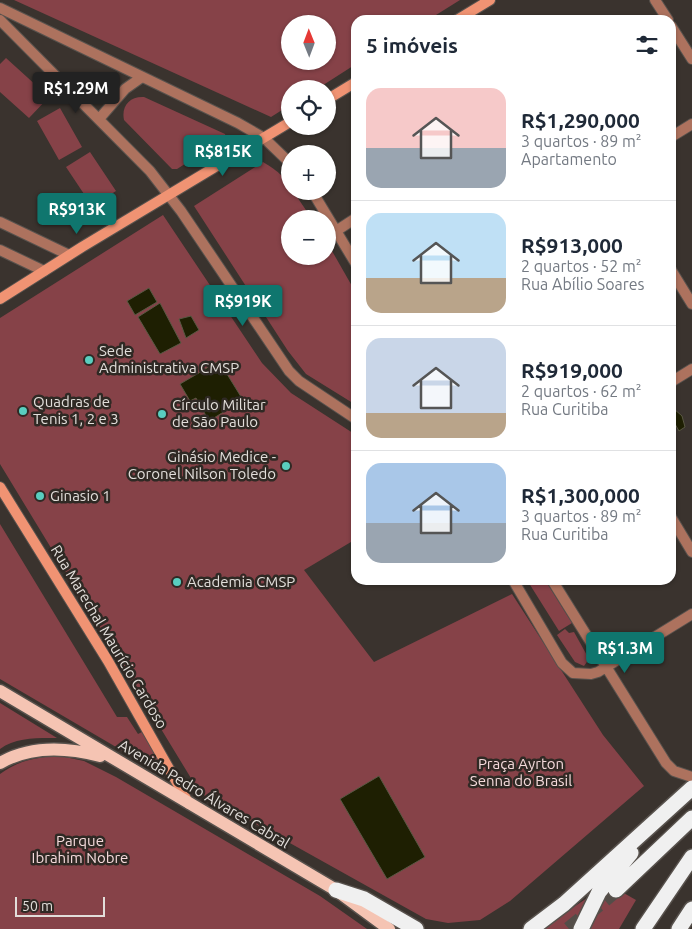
<!DOCTYPE html>
<html lang="pt">
<meta charset="utf-8">
<style>
:root{--surface:#fff;--page:#f2f2f3;--text:#1f2937;--muted:#747a83;--line:#e0e1e3;--accent:#0f766e}
body{margin:0;font-family:Ubuntu,sans-serif;background:var(--page);color:var(--text);height:100vh;display:flex;flex-direction:column;font-size:19px;white-space:nowrap}
*{box-sizing:border-box;margin:0}
p{font-size:16px;color:var(--muted)}
.icon{flex:none;width:28px;height:28px;fill:none;stroke:currentColor;stroke-width:2;stroke-linecap:round;stroke-linejoin:round}
.map{position:relative;flex:1;overflow:hidden}
.sheet{position:absolute;left:351px;top:15px;width:325px;height:570px;display:flex;flex-direction:column;background:var(--surface);border-radius:15px;box-shadow:0 1px 4px #0004}
.sheet>*{flex:none}
.needle{width:32px;rotate:359deg}
.tools{position:absolute;left:281px;top:15px;display:grid;gap:10px}
.tools a{display:grid;place-items:center;width:55px;height:55px;border-radius:50%;background:var(--surface);box-shadow:0 1px 4px #0004;font-size:25px}
.scale{position:absolute;left:15px;bottom:12px;width:90px;box-sizing:border-box;padding-left:5px;border:2px solid #e2deda;border-top:0;font-size:14px;line-height:18px;white-space:nowrap;color:#e2deda;-webkit-text-stroke:4px #2f2924;paint-order:stroke}
.price{position:absolute;translate:-50% -42px;padding:0 11px;border-radius:5px;background:var(--accent);color:#fff;font-size:16px;line-height:32px;filter:drop-shadow(0 1px 2px #0008)}
.price::after{content:'';position:absolute;left:50%;top:30px;width:15px;height:11px;margin-left:-8px;background:inherit;clip-path:polygon(0 0,100% 0,50% 100%)}
.price.selected{background:#222;color:#fff}
ul{padding:0;list-style:none}
li{display:flex;align-items:center;gap:15px;height:125px;padding:0 15px}
li+li{border-top:1px solid var(--line)}
li span{display:grid;place-items:center;flex:none;width:140px;height:100px;border-radius:15px;color:#555}
li>.icon{margin-inline-start:auto}
span .icon{width:60px;height:60px;fill:#fffc;stroke-width:1}
li b{font-size:21px}
h2{display:flex;justify-content:space-between;align-items:center;height:60px;padding:0 15px;font-size:21px}
.map>svg:first-child{display:block}
</style>
<div class="map">
<svg width="692" height="929" viewBox="0 0 692 929">
<rect width="100%" height="100%" fill="#3a332e"/>
<path fill="#864248" fill-rule="evenodd" d="M14,0h446l-32,20h-72v44l-39,25h-27v16l-19,12zM290,24h38v37h-38z
M6,58l43,39 -20,21 -29,-26v-28z
M144,97l81,37 1,4 -49,31h-5l-48,-49c-3,-14 6,-24 20,-23z
M60,108l22,39 -23,13 -22,-39z
M90,152l26,39 -24,15 -26,-39z
M263,162c10,6 26,16 27,29h3l19,28h-22v37h38v-12l28,49v112l-50,-31 -18,-23 -94,-145z
M163,215l99,148 29,30 65,42v104l-52,31 70,92 138,-68 91,141 41,51 -134,115 -30,19 -32,3 -22,-4 -226,-126 -200,-329v-146z
M0,524l117,193h10l11,17 4,-2 20,35 -5,4 -157,-92z
M527,580h18l27,43 -13,8z
M565,629l4,4 5,-1 15,27 -5,7 -9,-4 -18,-27z
M0,703l57,35c-19,0 -41,-1 -57,11z
M60,756l24,5 32,16 204,119 47,33h-367v-155c19,-14 37,-17 60,-18z
M608,884l28,16 -17,29h-78z"/>
<path fill="#1e1f02" stroke="#595843" d="M149,288l8,14 -22,13 -8,-14z
M160,303l21,40 -21,11 -22,-37z
M191,316l8,14 -13,8 -7,-19z
M219,361l24,39 -34,21 -13,-23 -6,3 -10,-17z
M673,408l9,8 3,11 -6,4 -8,-14z
M379,776l46,81 -38,22 -47,-80z"/>
<g fill="none" stroke-linecap="round" stroke-linejoin="round">
<path stroke="#534d48" stroke-width="15" stroke-dasharray="15 8" stroke-linecap="butt" d="M569,929l47,-39"/>
<defs>
<path id="street" d="M655,0l13,20
M0,8l238,115 26,15 26,25
M0,20l150,151 31,40 108,160 10,10 57,38
M671,26l21,33
M99,119l26,-30 17,-12
M671,137l21,-13
M312,191l44,73
M0,222l69,33
M336,231l20,-13
M0,250l44,21
M671,270l21,34
M671,382l21,-13
M671,517l21,35
M513,580l49,83 11,10 18,1 7,-2 94,-58
M552,580l114,183 8,8 18,6"/>
<path id="secondary" d="M457,20l33,-20
M328,99l28,-17
M0,299l82,-52 208,-125
M0,487l108,174 81,143"/>
<path id="primary" d="M0,691l336,199 53,39
M0,763c31,-18 66,-16 100,-7"/>
<path id="highway" d="M336,890l28,9 52,30
M616,890l76,-72
M531,929l33,-25 128,-116
M581,929l18,-37 32,-39
M643,929l49,-72
M679,929l13,-20"/>
</defs>
<use href="#street" stroke="#58524d" stroke-width="12"/>
<use href="#secondary" stroke="#58524d" stroke-width="12"/>
<use href="#primary" stroke="#58524d" stroke-width="15"/>
<use href="#highway" stroke="#58524d" stroke-width="18"/>
<use href="#street" stroke="#ad725e" stroke-width="10"/>
<use href="#secondary" stroke="#f09373" stroke-width="10"/>
<use href="#primary" stroke="#f5c4b3" stroke-width="12"/>
<use href="#highway" stroke="#f0f0f0" stroke-width="15"/>
</g>
<g fill="#59cebf" stroke="#2f2924" stroke-width="2">
<circle cx="89" cy="360" r="5"/>
<circle cx="23" cy="411" r="5"/>
<circle cx="162" cy="414" r="5"/>
<circle cx="286" cy="466" r="5"/>
<circle cx="40" cy="496" r="5"/>
<circle cx="177" cy="582" r="5"/>
</g>
<g text-anchor="middle" stroke-width="5" stroke-linejoin="round" paint-order="stroke">
<g font-size="15" fill="#e2deda" stroke="#2f2924" text-anchor="start">
<text x="99" y="356">Sede<tspan x="99" dy="17">Administrativa CMSP</tspan></text>
<text x="33" y="407">Quadras de<tspan x="33" dy="17">Tenis 1, 2 e 3</tspan></text>
<text x="172" y="410">Círculo Militar<tspan x="172" dy="17">de São Paulo</tspan></text>
<text x="276" y="462" text-anchor="end">Ginásio Medice -<tspan x="276" dy="17">Coronel Nilson Toledo</tspan></text>
<text x="50" y="501">Ginasio 1</text>
<text x="187" y="587">Academia CMSP</text>
</g>
<g font-size="15" fill="#e2deda" stroke="#2f2924">
<text transform="translate(109 637) rotate(59)" y="5">Rua Marechal Maurício Cardoso</text>
<text transform="translate(204 794) rotate(31)" y="5">Avenida Pedro Álvares Cabral</text>
</g>
<g font-size="15" fill="#f5dadb" stroke="#2f2924">
<text x="521" y="769">Praça Ayrton<tspan x="521" dy="17">Senna do Brasil</tspan></text>
<text x="80" y="846">Parque<tspan x="80" dy="17">Ibrahim Nobre</tspan></text>
</g>
</g>
</svg>
<div class="tools">
<a><svg class="needle" viewBox="-14 -14 28 28"><path d="M0-13l5 13h-10z" fill="#e53935"/><path d="M0 13l5-13h-10z" fill="#747a83"/></svg></a>
<a><svg class="icon" aria-label="locate" viewBox="0 0 24 24"><circle cx="12" cy="12" r="6"/><path d="M12 2v4M12 18v4M2 12h4M18 12h4"/></svg></a>
<a>+</a>
<a>−</a>
</div>
<div class="scale">50 m</div>
<b class="price selected" style="left:76px;top:114px">R$1.29M</b>
<b class="price" style="left:223px;top:177px">R$815K</b>
<b class="price" style="left:77px;top:235px">R$913K</b>
<b class="price" style="left:243px;top:327px">R$919K</b>
<b class="price" style="left:625px;top:674px">R$1.3M</b>
<section class="sheet">
<h2>5 imóveis<svg class="icon" aria-label="filters" viewBox="0 0 24 24"><path d="M4 7h16M4 17h16"/><circle cx="9" cy="7" r="2"/><circle cx="15" cy="17" r="2"/></svg></h2>
<ul>
<li><span style="background:linear-gradient(#f6c9c9 60%,#9aa5b1 0)"><svg class="icon" aria-label="home" viewBox="0 0 24 24"><path d="M3 11l9-7 9 7M6 9v11h12V9"/></svg></span><div><b>R$1,290,000</b><p>3 quartos · 89 m²</p><p>Apartamento</p></div></li>
<li><span style="background:linear-gradient(#bfe0f5 65%,#b9a48a 0)"><svg class="icon" aria-label="home" viewBox="0 0 24 24"><path d="M3 11l9-7 9 7M6 9v11h12V9"/></svg></span><div><b>R$913,000</b><p>2 quartos · 52 m²</p><p>Rua Abílio Soares</p></div></li>
<li><span style="background:linear-gradient(#c9d6e8 75%,#b9a48a 0)"><svg class="icon" aria-label="home" viewBox="0 0 24 24"><path d="M3 11l9-7 9 7M6 9v11h12V9"/></svg></span><div><b>R$919,000</b><p>2 quartos · 62 m²</p><p>Rua Curitiba</p></div></li>
<li><span style="background:linear-gradient(#a9c7e8 60%,#9aa5b1 0)"><svg class="icon" aria-label="home" viewBox="0 0 24 24"><path d="M3 11l9-7 9 7M6 9v11h12V9"/></svg></span><div><b>R$1,300,000</b><p>3 quartos · 89 m²</p><p>Rua Curitiba</p></div></li>
</ul>
</section>
</div>
